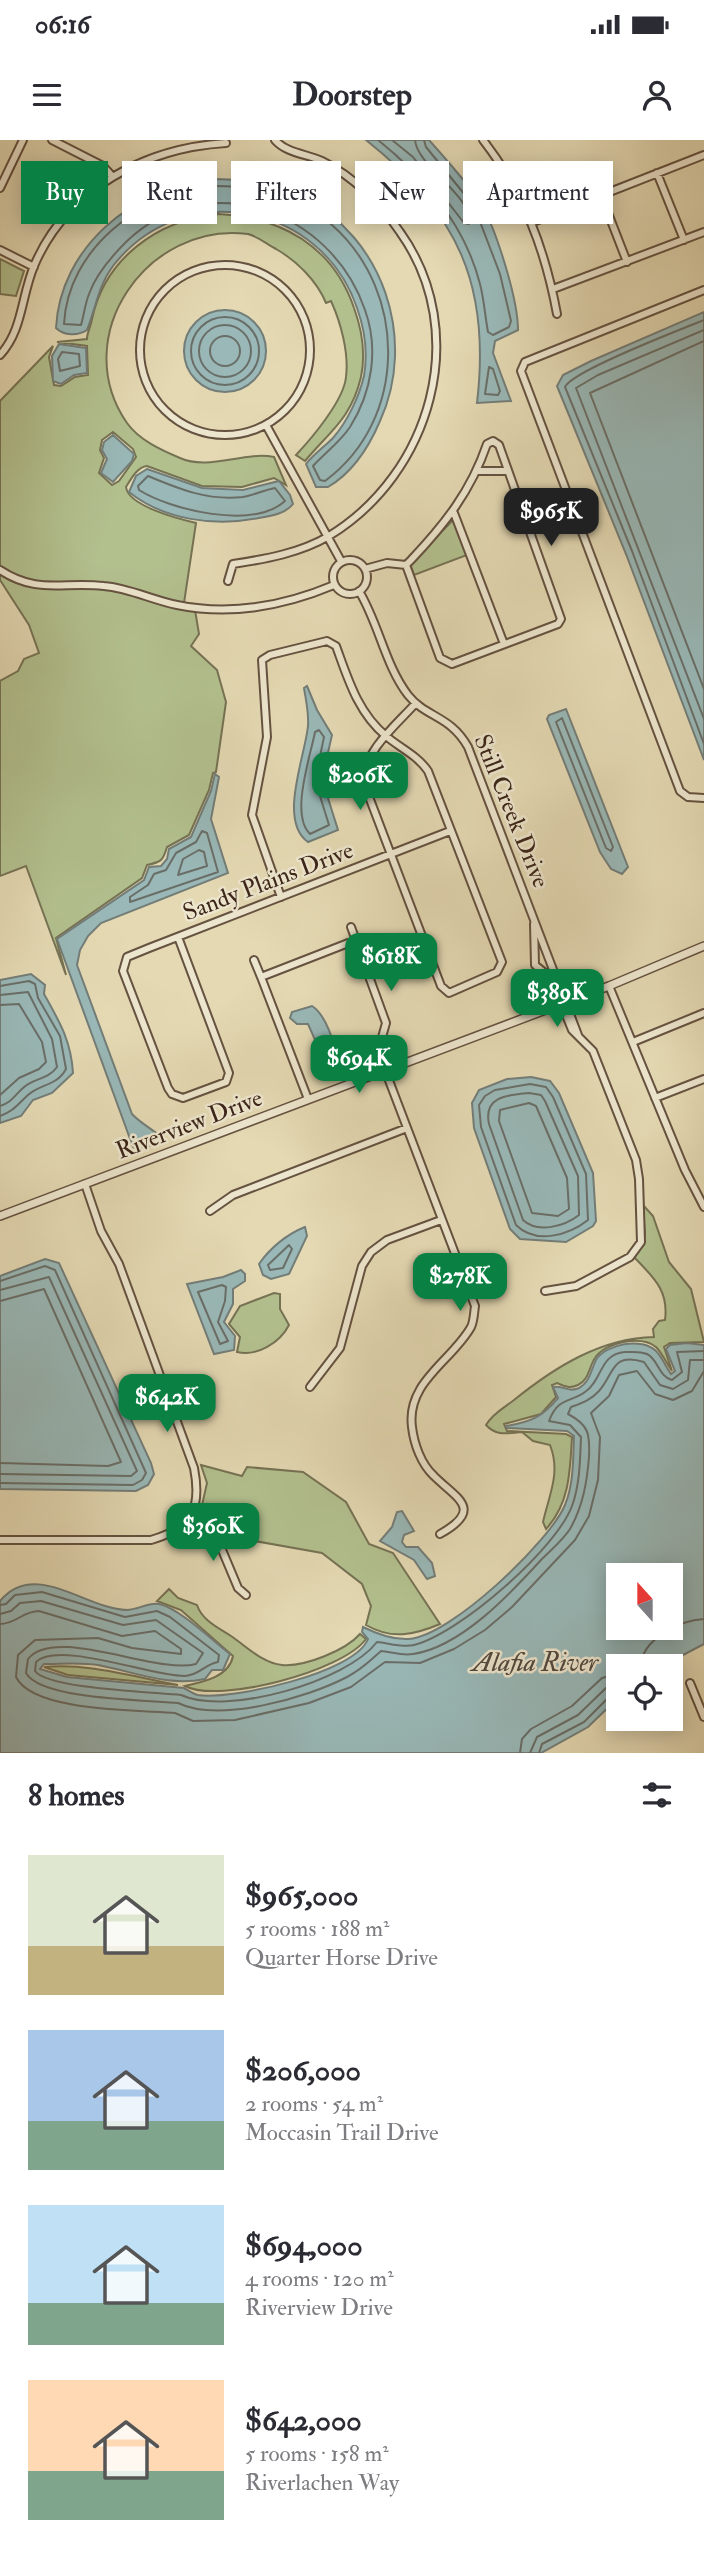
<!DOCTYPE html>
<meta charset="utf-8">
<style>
:root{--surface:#fff;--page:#f2f2f3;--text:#2b2b33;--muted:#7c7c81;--accent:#0b8043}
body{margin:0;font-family:"IM FELL Double Pica",serif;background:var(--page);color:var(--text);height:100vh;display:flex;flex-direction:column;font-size:26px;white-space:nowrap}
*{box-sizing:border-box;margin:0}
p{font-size:23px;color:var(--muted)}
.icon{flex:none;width:38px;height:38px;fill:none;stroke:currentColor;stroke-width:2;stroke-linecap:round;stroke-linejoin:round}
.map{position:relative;height:1613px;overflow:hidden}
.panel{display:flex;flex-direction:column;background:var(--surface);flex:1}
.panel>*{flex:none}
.hud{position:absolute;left:21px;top:21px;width:663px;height:63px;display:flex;gap:14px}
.needle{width:46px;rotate:339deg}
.controls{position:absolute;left:606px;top:1423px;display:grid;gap:14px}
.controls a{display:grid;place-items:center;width:77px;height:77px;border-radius:0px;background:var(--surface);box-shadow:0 4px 18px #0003;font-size:35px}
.price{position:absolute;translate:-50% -60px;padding:0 16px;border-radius:14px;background:var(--accent);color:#fff;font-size:23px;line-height:46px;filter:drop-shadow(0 2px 4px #0008)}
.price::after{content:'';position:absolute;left:50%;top:42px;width:21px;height:16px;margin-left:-10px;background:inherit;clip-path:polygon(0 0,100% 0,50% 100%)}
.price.selected{background:#222;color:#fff}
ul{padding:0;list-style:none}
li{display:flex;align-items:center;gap:21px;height:175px;padding:0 28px}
li span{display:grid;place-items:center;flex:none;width:196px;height:140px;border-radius:0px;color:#555}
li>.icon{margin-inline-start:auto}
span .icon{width:84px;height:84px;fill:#fffc;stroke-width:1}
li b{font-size:30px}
h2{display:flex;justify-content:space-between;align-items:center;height:84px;padding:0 28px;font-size:30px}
.tag{padding:0 24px;border-radius:0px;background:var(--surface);box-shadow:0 4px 18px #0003;font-size:24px;line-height:63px}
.tag.selected{background:var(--accent);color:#fff}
.status{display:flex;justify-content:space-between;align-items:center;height:49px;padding:0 35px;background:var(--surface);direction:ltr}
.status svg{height:19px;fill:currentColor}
header{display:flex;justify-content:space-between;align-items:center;height:91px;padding:0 28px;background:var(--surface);font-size:32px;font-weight:800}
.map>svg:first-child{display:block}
</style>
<div class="status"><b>06:16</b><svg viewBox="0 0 49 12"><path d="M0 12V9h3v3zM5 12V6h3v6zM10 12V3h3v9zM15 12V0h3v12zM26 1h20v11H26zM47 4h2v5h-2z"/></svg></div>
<header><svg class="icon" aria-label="menu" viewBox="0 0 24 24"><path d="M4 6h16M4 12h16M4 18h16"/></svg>Doorstep<svg class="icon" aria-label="person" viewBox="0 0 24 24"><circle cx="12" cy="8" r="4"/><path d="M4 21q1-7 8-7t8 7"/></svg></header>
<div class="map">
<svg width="704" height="1613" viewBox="0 0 704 1613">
<rect width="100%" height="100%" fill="#e4d9b3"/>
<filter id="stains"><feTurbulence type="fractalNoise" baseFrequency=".00286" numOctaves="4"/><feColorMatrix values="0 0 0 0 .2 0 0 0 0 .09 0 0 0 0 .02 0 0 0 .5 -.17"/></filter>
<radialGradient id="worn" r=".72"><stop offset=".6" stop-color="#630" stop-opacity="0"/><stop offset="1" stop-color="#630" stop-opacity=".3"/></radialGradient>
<path fill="#b2c08e" stroke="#767254" stroke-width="2" fill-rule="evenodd" d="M218,74c63,3 115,32 136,94 8,22 12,45 7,69 -10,42 -31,54 -56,84l-9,-6c16,-17 48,-55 50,-78 3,-24 -5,-54 -15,-76l-5,2c-9,-22 -29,-42 -50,-54 -8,-4 -19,-13 -28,-15 -100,-13 -181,102 -121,189 12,17 34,27 53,35 29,13 64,-7 94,-1l12,28 -12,-7 -32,9 -40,-1 -55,-20c-10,1 -16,13 -21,21 2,19 53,32 70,36l-12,80c-27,-4 -52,-17 -79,-20 -41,-5 -66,10 -105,-17v-165l53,-55 -4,11 5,28 7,1 14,-9 13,-2 -1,-29 -30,-4 30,-3c0,-7 4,-12 5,-20 13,-61 66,-99 126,-105zM113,292l20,17 3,8 -17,24 -7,4 -13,-12 5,-15 -4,-8 2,-10z
M0,119l24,12 -8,25 -16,-2z
M454,379l13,36 -53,20 -4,-11z
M0,433c38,26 65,10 105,16 31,4 59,17 90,21l4,24 -8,12 26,24 9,32 -10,70 -3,1 -4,17 -20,45 -22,12c-4,14 -6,15 -20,18l-5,13 -86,60 10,37 -40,-109 -26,10v-195l18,-10 6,-12 15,-6 -10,-28 -29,-45z
M643,1065l10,11 16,46 22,27 13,53 -34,1 -6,4 8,24c-5,-7 -10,-18 -16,-24 -15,-12 -51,-5 -61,11 -6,9 -6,22 -17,27 -8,4 -14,1 -21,-2l-5,2 4,12 -15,17 -37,10 3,7 59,3 6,3c-2,33 -2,66 -26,92l-3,-7c6,-27 18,-49 7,-77l-17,-4 -11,-9c-14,1 -25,5 -36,-7 6,-11 19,-18 28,-25 41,-33 87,-62 140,-63l-1,-8 6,-8 6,-1c4,-30 -12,-43 -31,-63 18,-23 8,-27 9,-52z
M274,1153l6,1v15l9,16c-9,18 -33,32 -52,27l3,-15 -11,-13 11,-18z
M201,1325l41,11 5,-9 56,5 43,30 23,42 24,9 47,71c-26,11 -48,16 -74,1l5,-19 -9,-22 -40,-31 -101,-18 -21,-21 7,-31z
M169,1449l9,9 19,7c5,15 20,22 34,31 15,10 31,27 51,29 23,2 64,-15 78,-31l6,5c-23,32 -147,65 -181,47 18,-4 44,-9 48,-30l-52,-46 -24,-9z
M44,1527c46,-4 89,10 134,18l-110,-10z"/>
<path fill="#99b8b7" stroke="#737d78" stroke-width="2" fill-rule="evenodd" d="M366,0h63c17,19 34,38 49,59 17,25 40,100 40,131l-23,11 -2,12 18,48 -34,2c14,-118 -19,-190 -111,-263z
M208,39c32,0 64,3 94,18 82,40 115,143 78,224 -11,26 -28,52 -52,66h-12l-10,-23c8,-10 18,-17 27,-26 14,-16 26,-41 31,-62 4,-24 1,-46 -7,-68 -36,-106 -175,-131 -244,-42 -15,20 -17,42 -26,64 -9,6 -23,6 -31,-2 4,-81 77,-139 152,-149z
M184 211a41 41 0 1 1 82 0a41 41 0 1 1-82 0Z
M704,172v448l-78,-206 -69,-168 6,-11 28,-14z
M59,204l27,4 1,25 -13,2 -13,9 -8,-3 -1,-25z
M113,295l21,19 -2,7 -19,21 -12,-9 6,-14 -5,-9 2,-8z
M147,329l55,19 41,2 36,-9 11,14 3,9c-8,10 -22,12 -34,14 -44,9 -95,2 -130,-26l7,-16z
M307,546l10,24 15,25 -10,44 16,51 -30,12c-30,-21 -3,-85 0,-116 1,-13 -2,-25 -4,-38z
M566,569l62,158 -6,7 -11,-5 -11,-17 -53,-133 2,-4z
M215,634l4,3 -8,42 17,54 -127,50 -13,13 -8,14 -3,15 55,149c10,11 29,20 33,27l-28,9 -4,-3 -76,-208 87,-59 5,-13 12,-1 6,-7 2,-10 22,-12 20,-46z
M31,834l14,11 -1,9c15,27 27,46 29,79l-21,20 -19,7 -12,16 -21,7v-143z
M312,866c14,9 23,37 24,53l-6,3 -6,-2 -16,-36h-11l-7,-6 2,-6z
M531,937l19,4 9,12 34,80 3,48 -3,5 -27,16 -46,-3 -10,-10 -36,-101 -2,-25 7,-13 28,-11z
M305,1087l2,9 -18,38 -18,5 -8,-4 -4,-11c11,-16 28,-30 46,-37z
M45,1119l14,4 92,200 3,11 -6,11 -12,6 -136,-2v-213z
M241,1130l4,4v7l-12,8v15l-9,18 11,14 -1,14 -20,4 -27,-70 36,-7z
M687,1203l17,2v299l-42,22h-44v32l-30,29 -47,26h-541v-152c35,-42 85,8 127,9 10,0 22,-8 32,-6 20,4 54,37 71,50l-7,16h-11l-7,9c-37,8 -70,-7 -107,-14 -17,-3 -37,-1 -54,-1l-4,5 27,8 117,11c4,2 9,6 14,7 34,5 157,-22 170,-56l-6,-7 1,-5c14,7 31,13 46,12 42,-3 141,-98 156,-134 9,-22 8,-47 9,-69l-7,-5 -60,-3 -1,-2c25,-4 36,-9 52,-28l-5,-11c9,-2 16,6 26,1 11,-6 12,-18 17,-28 9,-16 46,-23 60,-9 6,6 10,16 15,23l4,-3 -9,-22 4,-4zM618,1435h52v53h-52z
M402,1371l12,20 -10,4 -2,7 4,5h12l14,16 3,13 -8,3 -13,-19 -34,-19 12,-14 5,-15z"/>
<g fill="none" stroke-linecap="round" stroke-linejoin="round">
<path stroke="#6a6e68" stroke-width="2" d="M378,0c46,37 87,85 102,144 4,15 5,32 8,48l5,3 16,-8 2,-6 -11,-47 -26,-68 -48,-59 -2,-7
M392,0l21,17 51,66 5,1c5,-28 -52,-57 -54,-84
M209,46c44,-1 89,9 123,39 76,67 76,195 -7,256l-5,-1 -7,-14c12,-13 27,-24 37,-39 22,-35 29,-78 15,-117 -34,-100 -159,-145 -239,-68 -15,15 -30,32 -37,52 -4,10 -5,21 -8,31l-17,-1c4,-75 75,-129 145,-138z
M191 211a34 34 0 1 1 68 0a34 34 0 1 1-68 0Z
M704,180c-22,9 -132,51 -139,67l67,164 72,193
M199 211a26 26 0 1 1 52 0a26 26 0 1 1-52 0Z
M704,190l-106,45 -22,13 128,331
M210 211a15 15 0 1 1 30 0a15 15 0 1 1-30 0Z
M704,201l-114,52 114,296
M62,212l17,2 1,12 -20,5 -2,-12z
M489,227l4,2 7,22 -2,4 -13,-1z
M148,336c31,13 60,25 95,21 11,-2 21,-7 32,-9l10,13c-32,29 -114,9 -146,-11l-1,-4z
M562,578l51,129 -2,4 -5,-3 -50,-126z
M319,590l5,7 -9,43 14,45 -19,9c-20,-19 0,-76 5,-102z
M202,691l5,2 11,39 -88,30v-5l18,-12 6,-11 12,-4 10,-17 20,-11z
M199,710l5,2 3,14 -29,9 5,-16z
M0,846l29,-5 6,3 3,14 22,38 6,33c-9,17 -26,15 -38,26 -11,10 -14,16 -28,21
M0,855l28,-3 24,47 5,28c-9,13 -24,11 -34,21 -9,8 -12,15 -23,18
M0,865l19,-1 23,38 4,20 -7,7 -20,9 -19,17
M530,944l16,3 7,10 33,77 2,46c-19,15 -52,25 -72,5l-35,-98 -2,-22 6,-9 10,-6z
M529,953l12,2 4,6 33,75 1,39c-14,11 -41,19 -56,5l-34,-96c-6,-28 19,-29 40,-31z
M529,963l7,3 31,72 2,31 -11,7 -26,-3 -33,-92 1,-11z
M289,1105l3,4 -9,19 -13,2 -2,-5z
M0,1141l45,-15 10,4 91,203 -4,7 -9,5 -133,-2
M222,1145l4,2 -1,14 -7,21 10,19 -8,3 -22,-52z
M0,1150l49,-13 88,194 -6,5 -131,-2
M0,1161l44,-12 77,173 -13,4 -108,-3
M0,1465l6,-1 9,-9 27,-3 83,25 32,-6 13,6 49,38 -1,7c-13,2 -18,13 -33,14 -31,1 -127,-36 -149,-14l-1,9c13,18 119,21 146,24 46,21 165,-13 196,-53 11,1 26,6 37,3 45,-11 142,-96 158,-139 8,-22 8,-46 9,-69l-11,-12 -21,-4c9,-24 21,-18 36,-29 18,-12 14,-38 40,-40 8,0 15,-1 22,2 11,5 12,23 25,26l10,-8 -5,-20 27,-1
M0,1474l11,-3 9,-8 21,-2 82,24 33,-5 47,33 -7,11c-39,11 -141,-39 -168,-5l-2,14c15,27 122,27 152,30 41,20 129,-5 169,-26 14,-7 23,-16 34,-26 10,1 22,5 32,3 48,-7 97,-60 128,-94 10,-10 22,-20 29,-31 13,-23 17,-47 19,-72 1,-23 0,-32 -21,-43l3,-7c11,-4 20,-7 28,-16 16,-18 12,-39 45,-29l16,23 13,4 15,-9 2,-20h14
M0,1484c16,0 23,-13 39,-13l83,25 33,-5 26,18v5l-49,-6 -34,-10 -63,2 -17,15 -2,22c17,35 123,33 159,36l18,8 42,-1 74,-17 42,-16 34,-25 35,1 34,-14 31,-19 27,-23 63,-67 14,-24 9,-36 2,-43 -9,-24 18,-17 10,-21 18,-4 18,23 18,6 19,-9 12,-20
M641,1526c0,-26 39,-46 63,-47
M520,1613l2,-14 9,-10 41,-23 30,-28 16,-4
M530,1613l7,-16 41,-22 29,-28 11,-2
M539,1613l3,-9 42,-22 26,-26 8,-3"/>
<defs>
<path id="minor" d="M52,0l51,26 9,10
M483,0c41,53 62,109 74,174
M657,33l27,67
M0,48l23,-48
M601,55l26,67
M533,82l171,-67
M0,110l34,17
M140 210a85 85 0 1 1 170 0a85 85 0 1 1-170 0Z
M553,149l151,-57
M704,150l-179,72 -4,9 159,420 8,6 16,1
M0,215c23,-25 21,-58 34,-89 33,-78 112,-118 192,-123
M266,285l75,136
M478,331h30
M454,373l50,131
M333 437a17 17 0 1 1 34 0a17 17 0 1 1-34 0Z
M365,429l22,-6 19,2 5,-5c34,-36 60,-69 76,-116l6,-3 6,4 62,174 -3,5 -106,40 -12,-6 -34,-93
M0,430c38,25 63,11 104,16 25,2 48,14 73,19 54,11 107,1 157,-20
M228,441l5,-17c33,-5 67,-11 96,-28 102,-62 143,-203 71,-304 -19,-28 -47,-56 -78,-71 -15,-7 -36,-8 -47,-21
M359,451c20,33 26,74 49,104 18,23 42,20 60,52l110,288
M281,757l-29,-82 15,-78 -5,-77 8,-5 57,-14 9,5c12,33 22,67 50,90 14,12 31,19 42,35l74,191 -5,10 -48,21 -8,-7 -78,-205c2,-31 33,-56 52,-77
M534,784l1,41 16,13 21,52 21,21 43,109 3,19 2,63 -11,15 -54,29 -31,5
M351,787l35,96 -7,25 6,22 90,236c-1,6 -1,15 -4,21 -19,34 -65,55 -59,100 2,17 9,37 22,49 22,22 51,33 6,58
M178,797l51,136 -3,9 -43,16 -11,-4 -4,-6 -45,-117 4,-14 22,-9 301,-117
M254,820l7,17 95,-37
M261,837l47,122
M609,846l76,184 19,37
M633,902l71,-29
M655,958l49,-19
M210,1071l23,-16 174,-67
M310,1247l30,-39 22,-82 9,-14 16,-12 54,-20
M191,1376l26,22 21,50 8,7
M0,1400h151c41,-12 51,-31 43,-72l-75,-204 -18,-33 -16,-47
M690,1543l14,34"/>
<path id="tertiary" d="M0,1076l609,-230 95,-40"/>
</defs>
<use href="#minor" stroke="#655240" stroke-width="10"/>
<use href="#tertiary" stroke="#655240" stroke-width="10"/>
<use href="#minor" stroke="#ede6ce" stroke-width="6"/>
<use href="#tertiary" stroke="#ede6ce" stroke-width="7"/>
</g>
<g text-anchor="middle" stroke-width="5" stroke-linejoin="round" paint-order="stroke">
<g font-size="24" fill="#3b2519" stroke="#ede6ce">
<text transform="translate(512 671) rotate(68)" y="8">Still Creek Drive</text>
<text transform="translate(268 741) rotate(-21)" y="8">Sandy Plains Drive</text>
<text transform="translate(189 984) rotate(-21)" y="8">Riverview Drive</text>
</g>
<g font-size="26" font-style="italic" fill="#524a40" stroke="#ede6ce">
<text x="535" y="1531">Alafia River</text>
</g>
</g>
<rect width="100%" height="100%" filter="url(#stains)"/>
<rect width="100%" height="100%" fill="url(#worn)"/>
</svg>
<div class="controls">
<a><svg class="needle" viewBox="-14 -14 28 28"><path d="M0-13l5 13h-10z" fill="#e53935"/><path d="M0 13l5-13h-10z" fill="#7c7c81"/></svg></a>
<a><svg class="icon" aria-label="locate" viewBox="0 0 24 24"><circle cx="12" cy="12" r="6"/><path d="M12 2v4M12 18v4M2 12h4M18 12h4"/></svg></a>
</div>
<b class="price selected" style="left:551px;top:408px">$965K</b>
<b class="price" style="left:360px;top:672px">$206K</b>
<b class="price" style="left:391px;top:853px">$618K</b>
<b class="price" style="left:557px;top:889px">$389K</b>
<b class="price" style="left:359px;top:955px">$694K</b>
<b class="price" style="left:460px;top:1173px">$278K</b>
<b class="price" style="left:167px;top:1294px">$642K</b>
<b class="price" style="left:213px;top:1423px">$360K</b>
<div class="hud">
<a class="tag selected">Buy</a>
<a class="tag">Rent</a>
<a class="tag">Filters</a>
<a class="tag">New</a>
<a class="tag">Apartment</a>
</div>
</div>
<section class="panel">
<h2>8 homes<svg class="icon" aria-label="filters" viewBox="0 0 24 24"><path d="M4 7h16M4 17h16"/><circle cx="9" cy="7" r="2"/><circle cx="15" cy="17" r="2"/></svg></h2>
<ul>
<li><span style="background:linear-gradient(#dfe7d0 65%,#c2b280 0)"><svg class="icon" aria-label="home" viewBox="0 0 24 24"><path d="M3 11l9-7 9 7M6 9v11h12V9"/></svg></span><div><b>$965,000</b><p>5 rooms · 188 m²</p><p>Quarter Horse Drive</p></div></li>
<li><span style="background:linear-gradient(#a9c7e8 65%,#7fa58c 0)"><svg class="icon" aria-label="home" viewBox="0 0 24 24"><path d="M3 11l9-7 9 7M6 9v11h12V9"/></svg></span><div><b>$206,000</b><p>2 rooms · 54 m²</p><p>Moccasin Trail Drive</p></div></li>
<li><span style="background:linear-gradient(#bfe0f5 70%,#7fa58c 0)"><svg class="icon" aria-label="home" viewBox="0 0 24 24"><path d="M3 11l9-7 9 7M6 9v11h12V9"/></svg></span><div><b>$694,000</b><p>4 rooms · 120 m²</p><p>Riverview Drive</p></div></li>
<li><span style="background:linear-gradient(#ffd9b3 65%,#7fa58c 0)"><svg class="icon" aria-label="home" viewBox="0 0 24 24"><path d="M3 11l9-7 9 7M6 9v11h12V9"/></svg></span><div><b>$642,000</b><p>5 rooms · 158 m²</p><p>Riverlachen Way</p></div></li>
</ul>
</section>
